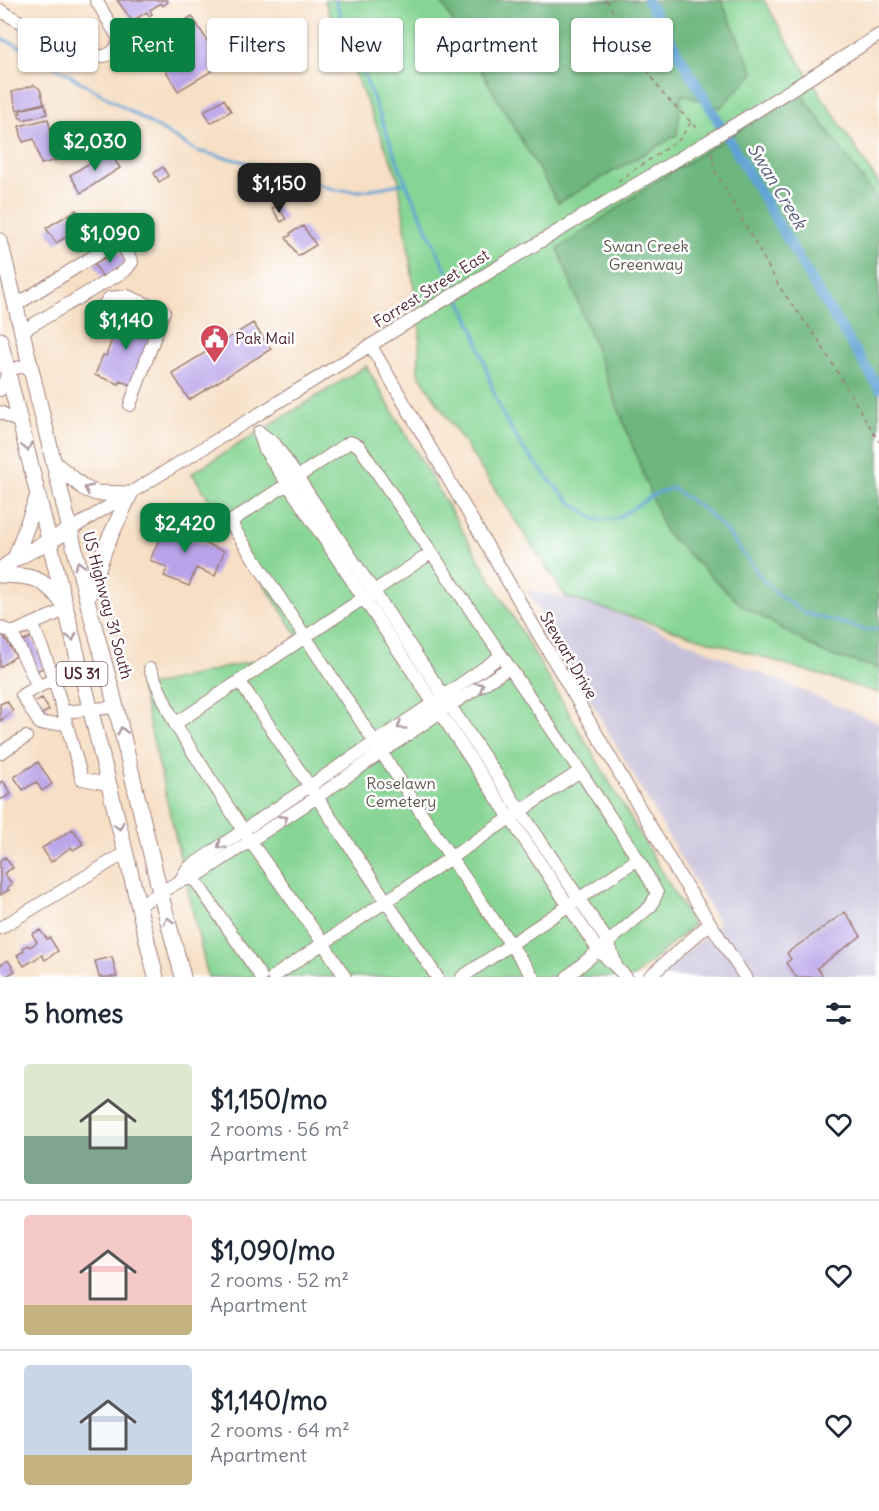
<!DOCTYPE html>
<meta charset="utf-8">
<style>
:root{--surface:#fff;--page:#f6f6f7;--text:#1f2937;--muted:#747a83;--line:#e0e1e3;--accent:#0b8043}
body{margin:0;font-family:Delius,sans-serif;background:var(--page);color:var(--text);height:100vh;display:flex;flex-direction:column;font-size:22px;white-space:nowrap}
*{box-sizing:border-box;margin:0}
p{font-size:20px;color:var(--muted)}
.icon{flex:none;width:33px;height:33px;fill:none;stroke:currentColor;stroke-width:2;stroke-linecap:round;stroke-linejoin:round}
.map{position:relative;height:977px;overflow:hidden}
.side{display:flex;flex-direction:column;background:var(--surface);flex:1}
.side>*{flex:none}
.hud{position:absolute;left:18px;top:18px;width:843px;height:54px;display:flex;gap:12px}
.price{position:absolute;translate:-50% -51px;padding:0 14px;border-radius:12px;background:var(--accent);color:#fff;font-size:20px;line-height:39px;filter:drop-shadow(0 2px 3px #0008)}
.price::after{content:'';position:absolute;left:50%;top:36px;width:18px;height:14px;margin-left:-9px;background:inherit;clip-path:polygon(0 0,100% 0,50% 100%)}
.price.current{background:#222;color:#fff}
ul{padding:0;list-style:none}
li{display:flex;align-items:center;gap:18px;height:150px;padding:0 24px}
li+li{border-top:2px solid var(--line)}
li span{display:grid;place-items:center;flex:none;width:168px;height:120px;border-radius:6px;color:#555}
li>.icon{margin-inline-start:auto}
span .icon{width:72px;height:72px;fill:#fffc;stroke-width:1}
li b{font-size:26px}
h2{display:flex;justify-content:space-between;align-items:center;height:72px;padding:0 24px;font-size:26px}
.tag{padding:0 21px;border-radius:6px;background:var(--surface);box-shadow:0 2px 4px #0004;font-size:21px;line-height:54px}
.tag.current{background:var(--accent);color:#fff}
.map>svg:first-child{display:block}
</style>
<div class="map">
<svg width="879" height="977" viewBox="0 0 879 977">
<rect width="100%" height="100%" fill="#fff"/>
<filter id="ink" filterUnits="userSpaceOnUse"><feTurbulence type="fractalNoise" baseFrequency=".0167" numOctaves="2"/><feDisplacementMap in="SourceGraphic" scale="12" xChannelSelector="R" yChannelSelector="G"/><feConvolveMatrix kernelMatrix="1 2 1 2 8 2 1 2 1" color-interpolation-filters="sRGB"/></filter>
<filter id="wash" filterUnits="userSpaceOnUse"><feTurbulence type="fractalNoise" baseFrequency=".008" numOctaves="4" result="noise"/><feDisplacementMap in="SourceGraphic" scale="24" xChannelSelector="R" yChannelSelector="G"/><feGaussianBlur stdDeviation="1.35" result="paint"/><feColorMatrix in="noise" values="0 0 0 0 0 0 0 0 0 0 0 0 0 0 0 0 0 1.4 0 .05"/><feComposite in="paint" operator="in"/></filter>
<g filter="url(#wash)">
<rect width="100%" height="100%" fill="#f6dfc5"/>
<path fill="#c6c0d9" d="M527,590l67,13 285,120v254h-220l60,-53z"/>
<path fill="#87d594" stroke="#687a60" stroke-width="1.5" d="M324,0h440l33,58 82,126v509l-313,-96 -148,-224 2,-44 -22,-152z
M366,366l327,559 -59,52h-426l-67,-289 115,-28 3,4 40,-26 -107,-165z"/>
<path fill="#6db67e" stroke="#5c6a54" stroke-width="1.5" d="M440,0h281l33,73 -34,35 -38,-14 -5,41 -119,68z
M801,93l78,109v466l-54,-14 -85,-50 -75,-72 -107,-283 100,-69z"/>
<g fill="none" stroke-linecap="round" stroke-linejoin="round">
<path stroke="#61a3d5" stroke-width="3" d="M335,0l71,183 49,106
M0,38l22,9 175,104 87,20 51,19 26,1 45,-8
M458,295l16,35 20,63 10,24 18,30 32,38 18,18 24,17 20,-1 39,-25 17,-6 34,23 21,21 37,49 17,16 23,16 62,17 13,-1"/>
<path stroke="#61a3d5" stroke-width="10" d="M647,0l172,293 60,95"/>
</g>
<g id="blocks">
<path fill="#b9a4e9" d="M117,0h50l1,2 -5,4 -2,-3 -11,7 2,4 -3,2 -2,-4 -15,9z
M192,16l30,49 -44,26 -29,-49z
M34,85l6,4 4,14 -27,7 -5,-18z
M224,99l7,12 -20,12 -7,-12z
M45,104l2,10 -24,6 -1,-3 -2,1 -2,-5h3l-1,-3z
M48,119l9,41 -16,4 -7,-25 -11,3 -4,-16z
M109,151l11,17 -39,25 -11,-18z
M163,167l5,9 -9,6 -5,-9z
M277,205l9,14 -5,3 -9,-13z
M76,210l10,15 -30,18 -10,-15z
M303,226l13,19 -18,11 -12,-18 5,-3 -1,-2z
M118,250l8,13 -23,14 -9,-13z
M121,314l34,13 -21,59 -14,-5 -1,3 -24,-9 8,-20 3,1z
M253,323l18,26 -82,51 -17,-27z
M168,520l32,11 -4,9 28,11 -9,25 -19,-8 -7,18 -25,-10 3,-8 -17,-8z
M0,630l16,26 -16,11z
M31,637l15,29 -9,5 -16,-29z
M42,698l7,12 -10,6 -7,-13z
M7,701l6,10 -13,10v-17z
M38,762l14,22 -10,7 -6,-9 -13,8 -9,-13z
M3,781l8,13 -11,6v-18z
M73,829l10,15 -10,6 -2,-3 -20,15 -9,-14z
M5,857l8,11 -9,5 8,11 -5,4 2,2 -9,5v-35z
M845,912l16,24 -44,32 7,9h-28l-10,-14 5,-4 -4,-6z
M40,930l7,9 3,-1 8,13 -13,9 -3,-5 -18,11 -7,-11 7,-4 -1,-3 5,-3 2,2 7,-5 -5,-8z
M112,957l5,20h-18l-4,-16z
M8,960l7,11 -10,6h-5v-12z"/>
</g>
</g>
<g filter="url(#ink)">
<use href="#blocks" fill-opacity="0" stroke="#a07f78" stroke-width="1.5"/>
<g fill="none" stroke-linecap="round" stroke-linejoin="round">
<defs>
<path id="minor" d="M0,10c13,9 83,45 96,46 12,2 22,-6 23,-17l-23,-39
M747,117l132,-82
M16,305l97,-61 10,2 9,16 -6,8 -104,61
M102,308l7,-10 18,-2 37,15 -34,94
M371,346l306,526 68,105
M7,370l23,-5
M0,390l8,-16
M0,412l21,11
M259,432l16,12 23,34 310,464 9,26 -19,-18 -333,-500z
M70,530l423,-260 212,-127
M33,625l21,54 28,100 26,5
M0,627l12,6 53,-23
M12,633l26,53
M150,669l25,55
M54,679l-32,16 18,29 26,-1
M240,682l197,295
M63,712l53,-5
M0,753l26,-16
M189,871l72,106
M180,881l7,-12c104,-72 211,-140 314,-213
M139,905l41,-24 14,-3 123,-81 132,-91 60,-38
M0,928l125,-75
M617,968l9,9
M273,977l307,-206
M345,977l-22,-34 -73,-102 -75,-117 256,-171
M462,977l176,-118
M533,977l-82,-119 -218,-331v-7l117,-78 9,4 221,325 58,88 19,34 -6,13 -84,71
M649,977l60,-53"/>
<path id="major" d="M0,241l87,359 25,91 48,201 23,85
M0,340l156,637
M54,463l30,25 12,5 34,1 -25,54 -18,52
M15,559l23,-64
M0,570l15,-11 55,-29
M0,575c30,1 43,1 62,27"/>
</defs>
<use href="#minor" stroke="#a07f78" stroke-width="14"/>
<use href="#major" stroke="#a07f78" stroke-width="17"/>
<path stroke="#a07f78" stroke-width="1.5" stroke-dasharray="4.5 4.5" stroke-linecap="butt" d="M606,0l55,92 39,39
M712,153l2,16 66,119 37,50 62,104
M618,181l62,-42 11,-17"/>
<use href="#minor" stroke="#fff" stroke-width="12"/>
<use href="#major" stroke="#fff" stroke-width="15"/>
<defs>
<path id="minor-bridge" d="M705,143l42,-26"/>
</defs>
<use href="#minor-bridge" stroke="#a07f78" stroke-width="14" stroke-linecap="butt"/>
<use href="#minor-bridge" stroke="#fff" stroke-width="12"/>
</g>
<defs><path id="oneway-chevron" d="M-2-3.5L2.5 0L-2 3.5" fill="none" stroke-width="1.6" stroke-linecap="round" stroke-linejoin="round" transform="scale(1.5)"/></defs>
<g stroke="#ae9aa0">
<use href="#oneway-chevron" transform="translate(27 447) rotate(76)"/>
<use href="#oneway-chevron" transform="translate(88 489) rotate(-155)"/>
<use href="#oneway-chevron" transform="translate(79 565) rotate(-104)"/>
<use href="#oneway-chevron" transform="translate(72 637) rotate(76)"/>
<use href="#oneway-chevron" transform="translate(480 686) rotate(-32)"/>
<use href="#oneway-chevron" transform="translate(401 726) rotate(146)"/>
<use href="#oneway-chevron" transform="translate(122 731) rotate(-103)"/>
<use href="#oneway-chevron" transform="translate(284 819) rotate(-33)"/>
<use href="#oneway-chevron" transform="translate(119 826) rotate(76)"/>
<use href="#oneway-chevron" transform="translate(221 845) rotate(145)"/>
<use href="#oneway-chevron" transform="translate(168 921) rotate(-105)"/>
</g>
</g>
<defs>
<symbol id="civic-pin" viewBox="-11 -11 22 30"><path d="M0 17L-7.5 6A9.5 9.5 0 1 1 7.5 6Z" fill="#d1495b" stroke="#fff"/><path d="M-.6-6.5H3V-4.5H.6V-3L4-1V1h2V6H-6V1h2V-1L-.6-3ZM-1.2 2.5V6h2.4V2.5Z" fill="#fff"/></symbol>
</defs>
<g fill-rule="evenodd">
<use href="#civic-pin" x="198" y="322" width="33" height="45"/>
</g>
<g text-anchor="middle" stroke-width="5" stroke-linejoin="round" paint-order="stroke">
<rect fill="#fff" stroke="#80626b" stroke-width="1.5" x="56.5" y="662" width="51" height="24" rx="4.5"/>
<g font-size="15" font-weight="bold" fill="#4a1f2b">
<text x="82" y="679">US 31</text>
</g>
<g font-size="16" fill="#5c564a" stroke="#fff">
<text x="646" y="252">Swan Creek<tspan x="646" dy="18">Greenway</tspan></text>
<text x="401" y="789">Roselawn<tspan x="401" dy="18">Cemetery</tspan></text>
</g>
<g font-size="16" fill="#4a1f2b" stroke="#fff">
<text transform="translate(431 288) rotate(-32)" y="6">Forrest Street East</text>
<text transform="translate(108 605) rotate(75)" y="6">US Highway 31 South</text>
<text transform="translate(569 655) rotate(60)" y="6">Stewart Drive</text>
</g>
<g font-size="16" fill="#4a1f2b" stroke="#fff" text-anchor="start">
<text x="235" y="344">Pak Mail</text>
</g>
<g font-size="18" font-style="italic" fill="#545a77" stroke="#fff">
<text transform="translate(777 186) rotate(59)" y="6">Swan Creek</text>
</g>
</g>
</svg>
<b class="price" style="left:95px;top:172px">$2,030</b>
<b class="price current" style="left:279px;top:214px">$1,150</b>
<b class="price" style="left:110px;top:264px">$1,090</b>
<b class="price" style="left:126px;top:351px">$1,140</b>
<b class="price" style="left:185px;top:554px">$2,420</b>
<div class="hud">
<a class="tag">Buy</a>
<a class="tag current">Rent</a>
<a class="tag">Filters</a>
<a class="tag">New</a>
<a class="tag">Apartment</a>
<a class="tag">House</a>
</div>
</div>
<section class="side">
<h2>5 homes<svg class="icon" aria-label="filters" viewBox="0 0 24 24"><path d="M4 7h16M4 17h16"/><circle cx="9" cy="7" r="2"/><circle cx="15" cy="17" r="2"/></svg></h2>
<ul>
<li><span style="background:linear-gradient(#dfe7d0 60%,#7fa58c 0)"><svg class="icon" aria-label="home" viewBox="0 0 24 24"><path d="M3 11l9-7 9 7M6 9v11h12V9"/></svg></span><div><b>$1,150/mo</b><p>2 rooms · 56 m²</p><p>Apartment</p></div><svg class="icon" aria-label="heart" viewBox="0 0 24 24"><path d="M12 20l-8-8c-3-5 5-10 8-4 3-6 11-1 8 4z"/></svg></li>
<li><span style="background:linear-gradient(#f6c9c9 75%,#c2b280 0)"><svg class="icon" aria-label="home" viewBox="0 0 24 24"><path d="M3 11l9-7 9 7M6 9v11h12V9"/></svg></span><div><b>$1,090/mo</b><p>2 rooms · 52 m²</p><p>Apartment</p></div><svg class="icon" aria-label="heart" viewBox="0 0 24 24"><path d="M12 20l-8-8c-3-5 5-10 8-4 3-6 11-1 8 4z"/></svg></li>
<li><span style="background:linear-gradient(#c9d6e8 75%,#c2b280 0)"><svg class="icon" aria-label="home" viewBox="0 0 24 24"><path d="M3 11l9-7 9 7M6 9v11h12V9"/></svg></span><div><b>$1,140/mo</b><p>2 rooms · 64 m²</p><p>Apartment</p></div><svg class="icon" aria-label="heart" viewBox="0 0 24 24"><path d="M12 20l-8-8c-3-5 5-10 8-4 3-6 11-1 8 4z"/></svg></li>
</ul>
</section>
